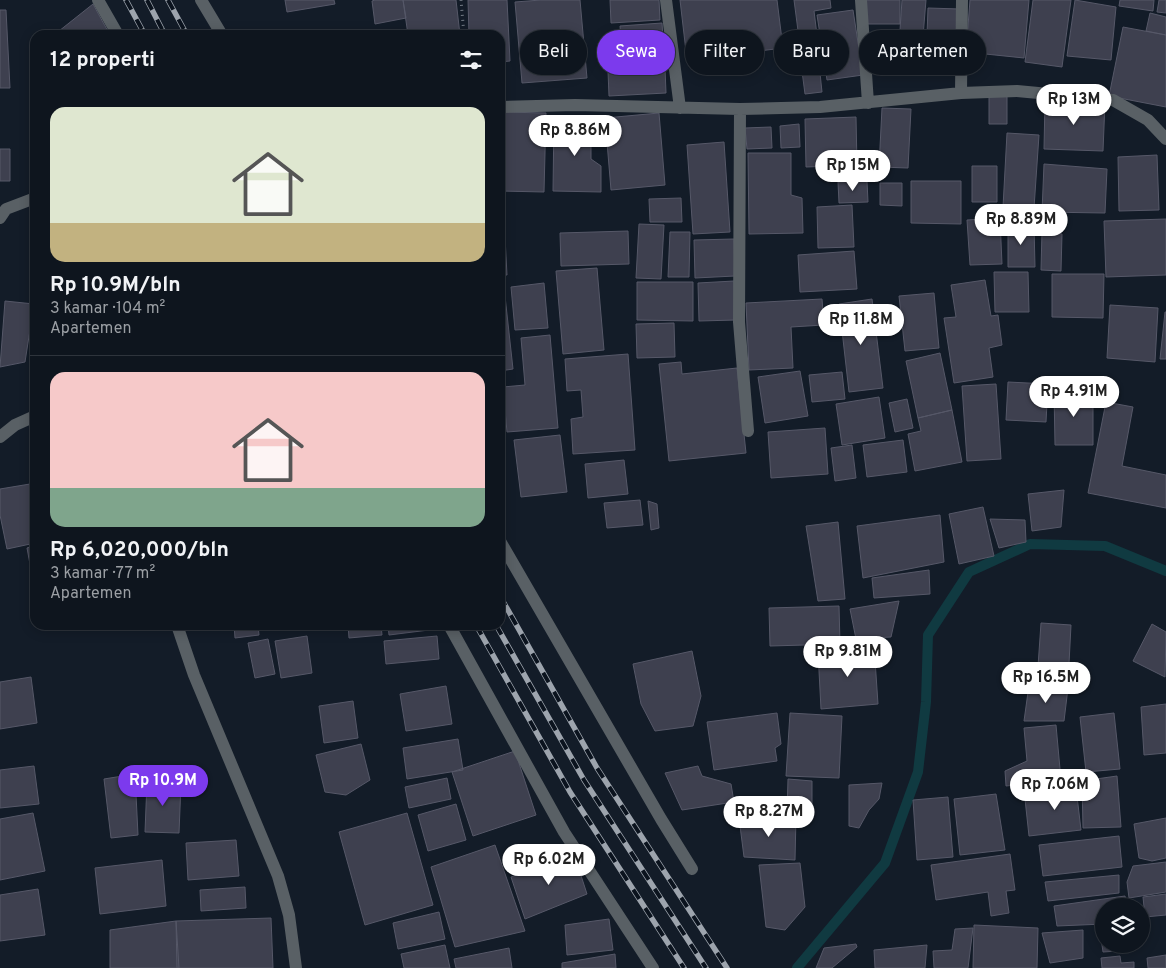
<!DOCTYPE html>
<html lang="id">
<meta charset="utf-8">
<style>
:root{--surface:#0e151e;--page:#1c222b;--text:#f1f3f6;--muted:#9b9fa4;--line:#2e343c;--accent:#7c3aed}
body{margin:0;font-family:Overpass,sans-serif;background:var(--page);color:var(--text);height:100vh;display:flex;flex-direction:column;font-size:19px;white-space:nowrap}
*{box-sizing:border-box;margin:0}
p{font-size:16px;color:var(--muted)}
.icon{flex:none;width:28px;height:28px;fill:none;stroke:currentColor;stroke-width:2;stroke-linecap:round;stroke-linejoin:round}
.map{position:relative;flex:1;overflow:hidden}
.drawer{position:absolute;left:30px;top:30px;width:475px;height:600px;display:flex;flex-direction:column;background:var(--surface);border-radius:15px;box-shadow:0 2px 12px #0003,0 0 0 1px var(--line)}
.drawer>*{flex:none}
.guide{position:absolute;left:520px;top:30px;width:475px;height:45px;display:flex;gap:10px}
.fabs{position:absolute;left:1095px;top:898px;display:grid;gap:10px}
.fabs a{display:grid;place-items:center;width:55px;height:55px;border-radius:50%;background:var(--surface);box-shadow:0 2px 12px #0003,0 0 0 1px var(--line);font-size:25px}
.price{position:absolute;translate:-50% -42px;padding:0 11px;border-radius:18px;background:#fff;color:#222;font-size:16px;line-height:32px;filter:drop-shadow(0 1px 2px #0008)}
.price::after{content:'';position:absolute;left:50%;top:30px;width:15px;height:11px;margin-left:-8px;background:inherit;clip-path:polygon(0 0,100% 0,50% 100%)}
.price.on{background:var(--accent);color:#fff}
ul{padding:0;list-style:none}
li{display:grid;align-content:center;gap:10px;height:265px;padding:0 20px}
li+li{border-top:1px solid var(--line)}
li span{display:grid;place-items:center;height:155px;border-radius:15px;color:#555}
li>.icon{margin-inline-start:auto}
span .icon{width:90px;height:90px;fill:#fffc;stroke-width:1}
li b{font-size:21px}
h2{display:flex;justify-content:space-between;align-items:center;height:60px;padding:0 20px;font-size:21px}
.pill{padding:0 18px;border-radius:22px;background:var(--surface);box-shadow:0 2px 12px #0003,0 0 0 1px var(--line);font-size:18px;line-height:45px}
.pill.on{background:var(--accent);color:#fff}
.map>svg:first-child{display:block}
</style>
<div class="map">
<svg width="1166" height="968" viewBox="0 0 1166 968">
<rect width="100%" height="100%" fill="#131c28"/>
<g fill="none" stroke-linecap="round" stroke-linejoin="round">
<path stroke="#103a41" stroke-width="10" d="M797,968l88,-105 33,-91 8,-70 2,-67 41,-63 61,-28 75,2 61,25"/>
</g>
<path fill="#3e404f" stroke="#565868" d="M285,0h49l1,4 -48,8z
M375,0h28l3,18 -31,6 -3,-23z
M403,0h53l4,35h-52z
M468,0h39l3,61 -10,1v-27h-31z
M541,0h39l7,78 -65,5 -7,-81z
M610,0h49l1,20 -49,3z
M680,0h97l6,48 -96,12z
M794,0h36l1,8 -17,3 4,32 -18,3z
M864,0h36v24h-36z
M902,0h24l-5,61 -23,-1z
M970,0h59l-5,58 -58,-6z
M1033,0h38l-9,67 -37,-5z
M1075,0l41,7 -5,53 -44,-4z
M1120,0h34l-1,11 -34,-5z
M1159,0h7v13l-9,-1z
M93,4l17,31h-49l-2,-4z
M928,8l32,1 -2,56 -32,-2z
M0,10h6l4,78h-10z
M853,10l10,65 -36,5 -10,-65z
M1150,13l16,4v18l-20,-4z
M662,23l3,45 -42,2 -3,-44z
M1123,27l43,8v72l-57,-11z
M361,31l1,4h-38z
M818,54l4,38 -17,2 -5,-38z
M665,68l1,25 -57,3 -1,-25z
M1007,94v30h-18v-29z
M1045,101l60,1 -2,49 -59,-2z
M882,108l29,1 -3,59 -29,-1z
M502,112l44,1 -2,79 -44,-1z
M659,113l6,72 -54,5 -6,-72z
M554,117h37v42l10,7v26l-48,-1z
M856,117l1,48 -51,2 -1,-48z
M799,124l1,23 -19,1 -1,-22z
M771,127l1,21 -25,1 -2,-21z
M1007,133l32,2 -5,73 -31,-1z
M724,142l6,90 -37,2 -6,-89z
M0,149h10v32h-10z
M748,153h43v42l11,3 1,35 -54,1z
M1157,155l2,55 -40,1 -1,-54z
M1044,164l63,5 -2,44 -63,-1z
M972,166h25v36h-25z
M867,181l1,21 -29,1 -1,-21z
M911,181h50v43l-50,-1z
M880,183h22v23l-22,-1z
M681,198l1,24h-32l-1,-23z
M852,205l2,42 -36,1 -1,-41z
M504,218l3,57h-7v-56z
M1000,218l2,46 -32,1 -3,-45z
M1166,219v56l-60,2 -2,-56z
M639,224l25,1 -3,54 -25,-1z
M1034,225l1,42h-27v-41z
M628,231l1,33 -68,2 -1,-33z
M670,232h20l-1,45h-21z
M1042,232l20,2 -1,37 -20,-1z
M734,239l1,37 -40,2 -1,-38z
M854,251l3,38 -57,3 -2,-37z
M597,268l7,82 -41,4 -7,-83z
M994,272h34l1,40h-34z
M1052,274h52l-1,44 -51,-1z
M985,280l6,36 7,-1 4,30 -13,3 4,29 -39,6 -10,-65 12,-1 -5,-32z
M734,281l2,39 -37,1 -1,-38z
M637,282h56v39l-56,-1z
M544,283l4,45 -33,2 -4,-43z
M504,287l9,82 -13,2v-83z
M934,293l5,55 -34,3 -6,-55z
M822,299l2,26 -33,2 2,41 -44,2 -3,-67z
M872,299l11,89 -34,4 -10,-88z
M5,301l29,3 -9,58 -25,5z
M1110,305l48,3 -3,54 -48,-4z
M1165,312h1v47h-6z
M674,323l1,34 -38,1 -1,-34z
M550,335l8,93 -51,4 -4,-45 22,-2 -4,-47z
M940,353l12,57 -34,8 -12,-57z
M628,354l7,96 -62,4 -2,-35 12,-2 -2,-27 -14,1 -2,-32z
M681,362l1,12 55,-6 9,85 -77,8 -10,-97z
M800,371l8,45 -43,7 -7,-46z
M842,372l3,27 -33,3 -3,-27z
M1008,382l40,2 -2,38 -40,-2z
M996,384l5,75 -34,2 -5,-75z
M1054,391h39v54h-38z
M879,397l6,41 -43,7 -6,-41z
M907,399l6,29 -18,4 -6,-29z
M1106,402l27,5 -11,59 44,9v33l-78,-15z
M952,410l10,52 -47,9 -7,-37 13,-3 -3,-13z
M825,428l3,46 -57,4 -3,-46z
M560,435l7,57 -46,5 -7,-57z
M903,440l4,32 -40,5 -4,-32z
M852,445l4,33 -21,3 -4,-33z
M624,460l4,34 -40,4 -3,-34z
M30,484l5,26v33l-28,6 -7,-34v-26z
M1064,490l-3,37 -29,4 -4,-37z
M640,500l3,25 -36,3 -3,-25z
M648,501l9,3 2,24 -8,2z
M983,507l11,49 -35,8 -10,-50z
M940,515l4,47 -81,16 -6,-52z
M990,519l35,1 1,22 -27,6z
M838,522l7,77 -27,2 -12,-75z
M35,545v46l-8,-43z
M929,570l1,24 -56,4 -2,-20z
M899,601l-8,36 -35,2 -6,-30z
M839,606l1,38 -70,2 -1,-38z
M1041,623l30,2 -3,58 -31,-2z
M1152,624l14,8 -1,45 -32,-16z
M234,625h24l1,10 -24,3z
M348,625h33l1,10 -33,3z
M388,625h48l1,4 -48,6z
M307,636l5,37 -31,5 -6,-37z
M437,636l2,23 -53,5 -2,-23z
M268,639l7,35 -20,4 -7,-35z
M874,645l4,59 -57,5 -3,-57z
M692,651l9,45 -8,30 -38,5 -14,-27 -8,-40z
M31,677l6,46 -37,6v-47z
M1029,685l39,3 -4,33h-40z
M446,686l6,38 -46,7 -6,-37z
M353,701l5,37 -34,5 -5,-37z
M1166,704v49l-22,2 -3,-48z
M777,713l4,31 -6,4 2,13 -63,9 -7,-48z
M790,713l52,3 -3,62 -53,-2z
M1114,713l6,56 -34,3 -6,-55z
M1056,725l5,55 -55,6 -1,-15 22,-10 -3,-33z
M458,739l5,31 -56,9 -4,-31z
M361,744l9,36 -24,15 -21,-3 -9,-37z
M515,751l21,64 -63,21 -21,-64z
M34,766l5,38 -39,4v-38z
M698,766l4,10 29,8 3,18 -52,8 -17,-37z
M135,774l3,61 -27,3 -7,-59z
M1117,776l4,51 -38,1 -1,-47z
M447,778l4,21 -42,9 -4,-21z
M788,779l24,2v39l-25,-6z
M1075,779l6,51 -52,6 -4,-37 30,-3 -2,-13z
M147,782l34,1 -2,50 -34,-1z
M882,783l-3,16 -10,11 -10,18 -10,-2v-41z
M996,794l9,56 -45,5 -6,-56z
M948,797l5,60 -36,3 -4,-60z
M456,804l10,36 -38,11 -10,-36z
M33,813l12,58 -45,9v-61z
M407,813l26,92 -68,20 -26,-93z
M796,817l-1,43 -51,-3 -5,-39z
M1166,818v40l-14,3 -13,-3 -5,-34z
M1119,836l3,31 -79,9 -4,-31z
M236,840l3,36 -51,4 -2,-37z
M495,845l30,86 -70,16 -24,-80z
M574,854l13,40 -62,25 -14,-42z
M1010,854l5,36 -9,1 3,22 -18,3 -3,-24 -52,8 -5,-35z
M162,860l4,46 -66,8 -5,-46z
M1166,862v30l-37,6 -2,-16 6,-16z
M800,863l5,44 -20,23 -19,-3 -7,-62z
M1119,875v18l-71,8 -3,-19z
M245,887l1,21 -45,3 -1,-21z
M38,889l7,46 -45,6v-46z
M1166,894v21l-21,2 -2,-20z
M1125,896l2,10h-23v18l-47,2 -3,-20z
M439,912l6,27 -47,10 -5,-26z
M271,918l2,50h-96l-1,-47z
M609,919l4,31 -46,5 -2,-30z
M176,921l3,47h-69v-38z
M974,925l64,3 -1,40h-64z
M973,928l-5,40h-34l-1,-17 19,-1 3,-21z
M1083,930v28l-33,5 -8,-30z
M1104,930v14h28v6l-29,2 -3,-21z
M856,944l1,3 -25,21h-16l8,-20z
M445,945l5,23h-46l-3,-14z
M927,945l-2,23h-50l-1,-18z
M509,948l3,20h-56l-2,-9z
M615,954l1,14h-54v-5z
M1166,955v13h-18l-1,-10z
M1120,956l1,7 13,-1v6h-32l-1,-10z"/>
<g fill="none" stroke-linecap="round" stroke-linejoin="round">
<path stroke="#727a84" stroke-width="3" stroke-dasharray="1 4" stroke-linecap="butt" d="M461,0l3,35"/>
<path stroke="#596065" stroke-width="12" d="M98,0l20,35
M201,0l21,35
M666,0l14,108
M861,0l7,103
M961,93l1,-93
M500,107l75,-2 165,4 80,-2 141,-14 56,-2 96,9 35,20 18,19
M740,109l-1,213 9,109
M0,218l6,-9 29,-11
M0,437l15,-12 20,-9
M500,541l161,278 31,50
M177,625l17,50 84,201 11,39 7,53
M449,625l115,207 89,136"/>
<defs>
<path id="rail" d="M126,0l19,35
M147,0l18,35
M168,0l19,35
M500,596l97,172 130,200
M476,625l94,167 114,176
M496,625l88,155 122,188"/>
</defs>
<use href="#rail" stroke="#9da4ad" stroke-width="5.5"/>
<use href="#rail" stroke="#0b131e" stroke-width="4" stroke-dasharray="11" stroke-linecap="butt"/>
</g>
</svg>
<div class="fabs">
<a><svg class="icon" aria-label="layers" viewBox="0 0 24 24"><path d="M12 4l9 5-9 5-9-5zM3 14l9 5 9-5"/></svg></a>
</div>
<b class="price" style="left:1074px;top:126px">Rp 13M</b>
<b class="price" style="left:575px;top:157px">Rp 8.86M</b>
<b class="price" style="left:853px;top:192px">Rp 15M</b>
<b class="price" style="left:1021px;top:246px">Rp 8.89M</b>
<b class="price" style="left:861px;top:346px">Rp 11.8M</b>
<b class="price" style="left:1074px;top:418px">Rp 4.91M</b>
<b class="price" style="left:848px;top:678px">Rp 9.81M</b>
<b class="price" style="left:1046px;top:704px">Rp 16.5M</b>
<b class="price on" style="left:163px;top:807px">Rp 10.9M</b>
<b class="price" style="left:1055px;top:811px">Rp 7.06M</b>
<b class="price" style="left:769px;top:838px">Rp 8.27M</b>
<b class="price" style="left:549px;top:886px">Rp 6.02M</b>
<div class="guide">
<a class="pill">Beli</a>
<a class="pill on">Sewa</a>
<a class="pill">Filter</a>
<a class="pill">Baru</a>
<a class="pill">Apartemen</a>
</div>
<section class="drawer">
<h2>12 properti<svg class="icon" aria-label="filters" viewBox="0 0 24 24"><path d="M4 7h16M4 17h16"/><circle cx="9" cy="7" r="2"/><circle cx="15" cy="17" r="2"/></svg></h2>
<ul>
<li><span style="background:linear-gradient(#dfe7d0 75%,#c2b280 0)"><svg class="icon" aria-label="home" viewBox="0 0 24 24"><path d="M3 11l9-7 9 7M6 9v11h12V9"/></svg></span><div><b>Rp 10.9M/bln</b><p>3 kamar · 104 m²</p><p>Apartemen</p></div></li>
<li><span style="background:linear-gradient(#f6c9c9 75%,#7fa58c 0)"><svg class="icon" aria-label="home" viewBox="0 0 24 24"><path d="M3 11l9-7 9 7M6 9v11h12V9"/></svg></span><div><b>Rp 6,020,000/bln</b><p>3 kamar · 77 m²</p><p>Apartemen</p></div></li>
</ul>
</section>
</div>
